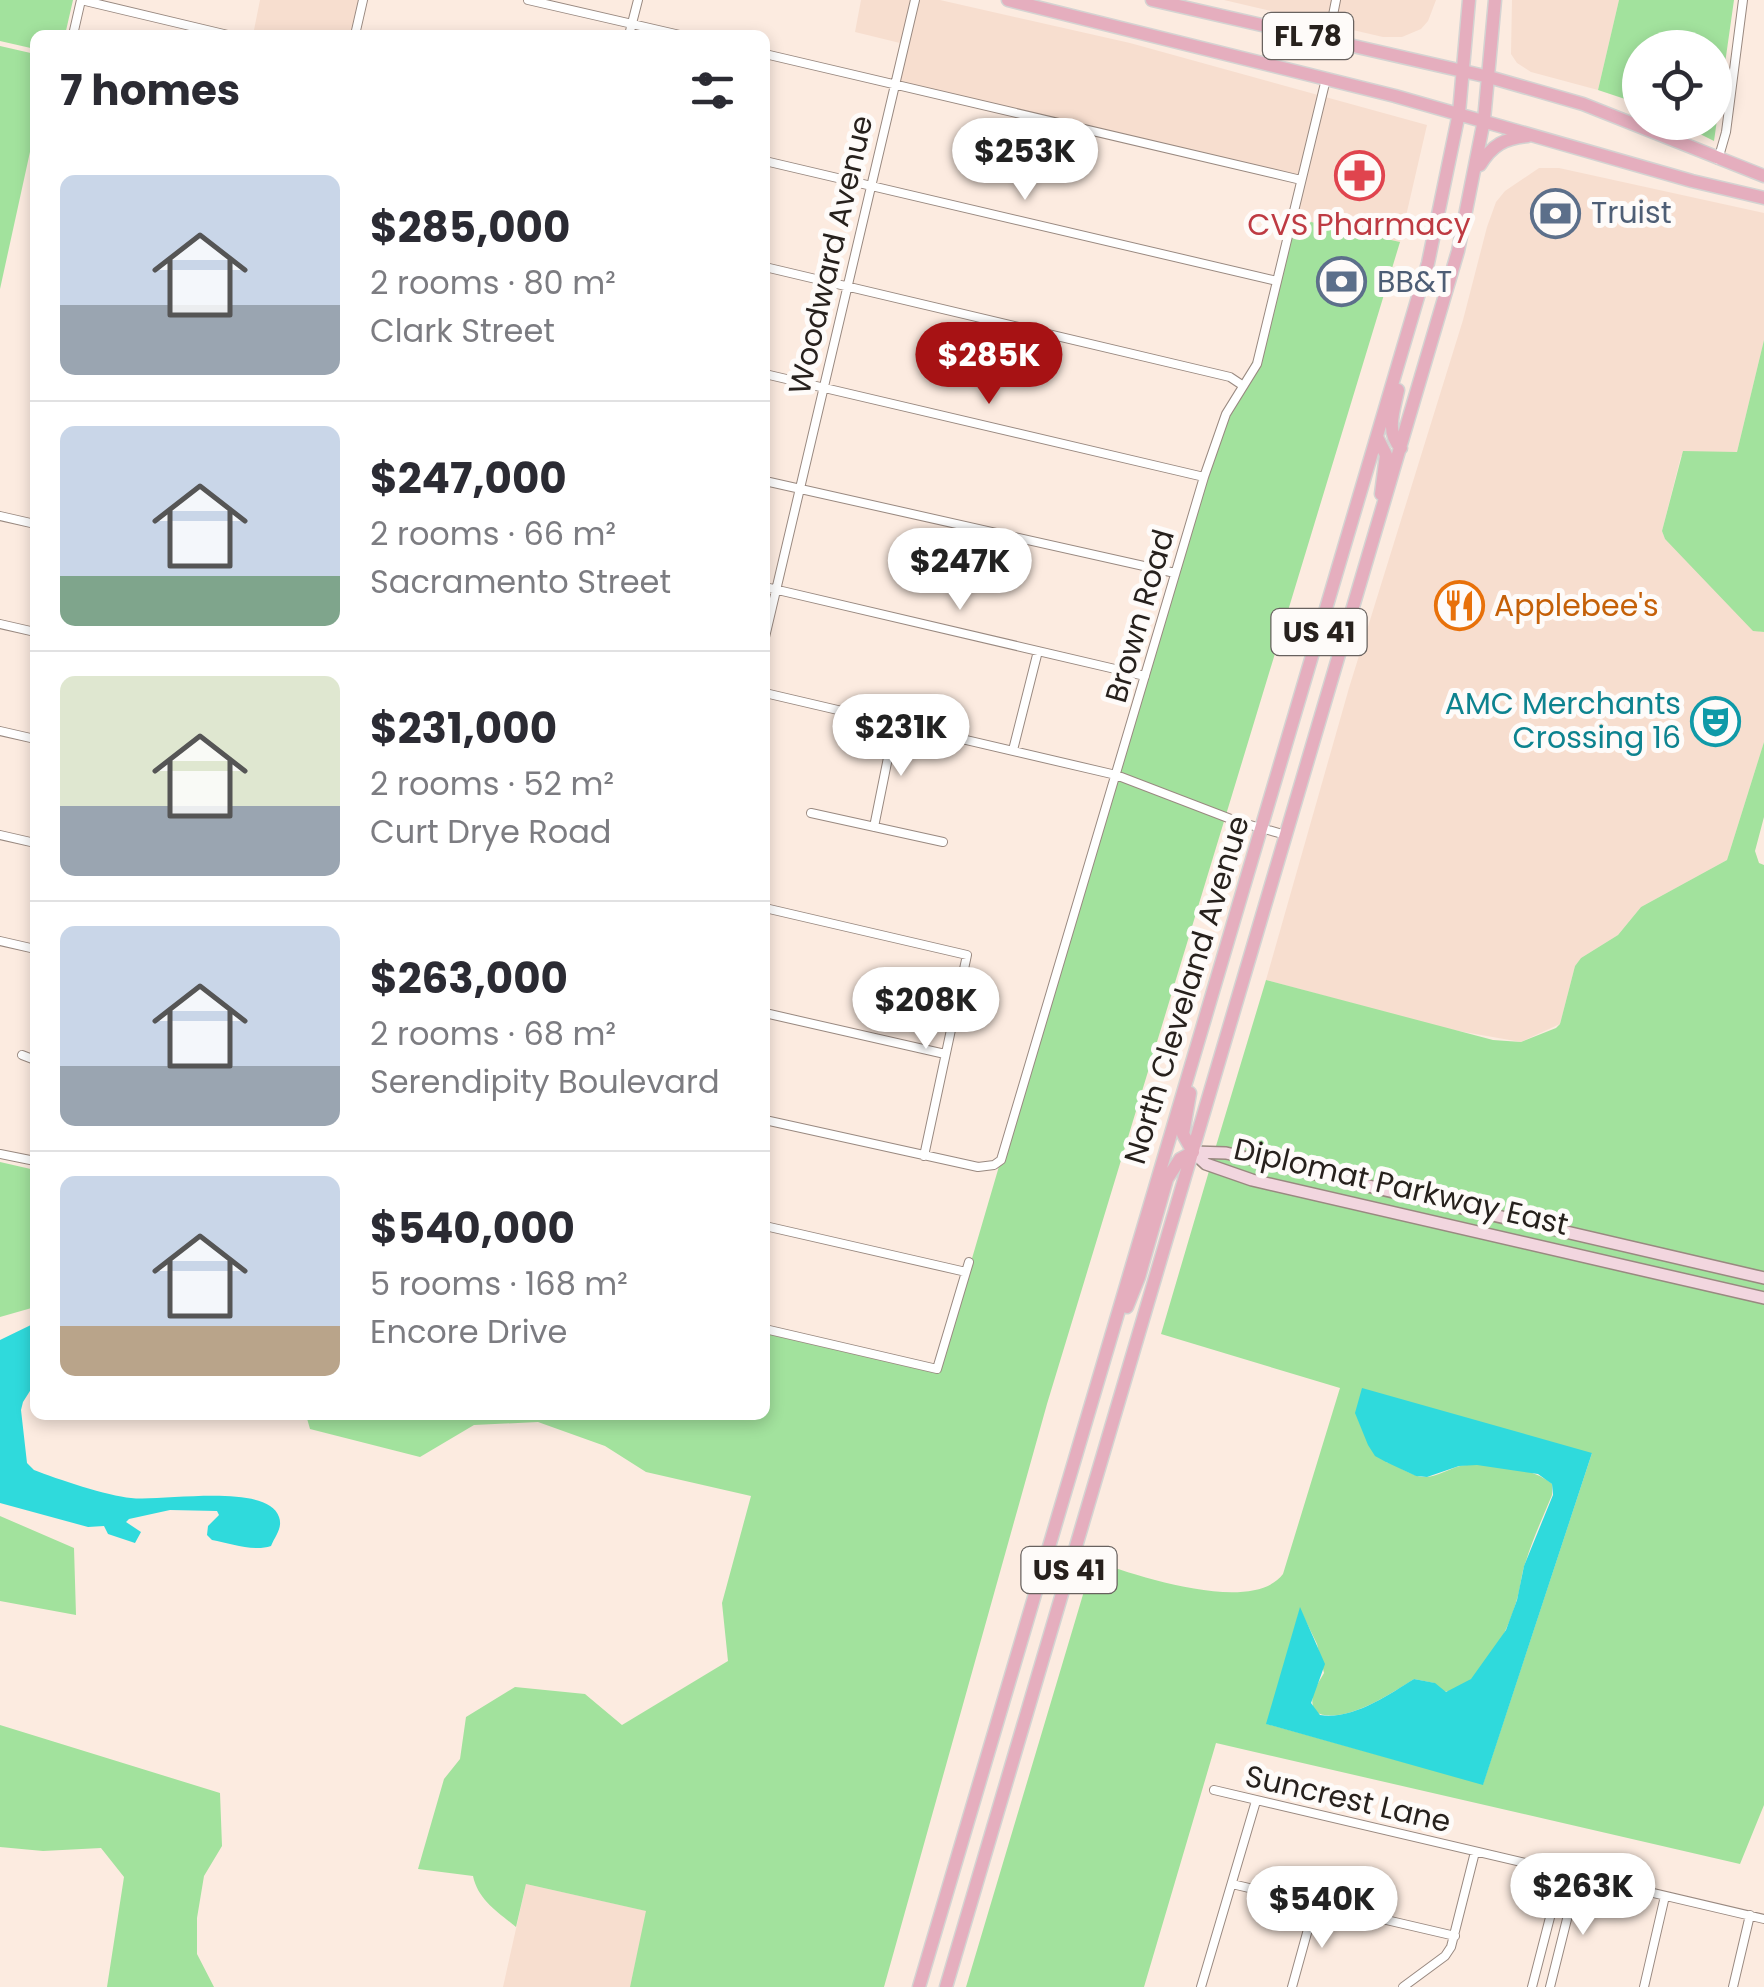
<!DOCTYPE html>
<meta charset="utf-8">
<style>
:root{--surface:#fff;--page:#f7f7f7;--text:#2b2b33;--muted:#7c7c81;--line:#e1e1e2;--accent:#a71214}
body{margin:0;font-family:Poppins,sans-serif;background:var(--page);color:var(--text);height:100vh;display:flex;flex-direction:column;font-size:38px;white-space:nowrap}
*{box-sizing:border-box;margin:0}
p{font-size:32px;color:var(--muted)}
.icon{flex:none;width:55px;height:55px;fill:none;stroke:currentColor;stroke-width:2;stroke-linecap:round;stroke-linejoin:round}
.map{position:relative;flex:1;overflow:hidden}
.panel{position:absolute;left:30px;top:30px;width:740px;height:1390px;display:flex;flex-direction:column;background:var(--surface);border-radius:15px;box-shadow:0 5px 15px #0003}
.panel>*{flex:none}
.controls{position:absolute;left:1622px;top:30px;display:grid;gap:20px}
.controls a{display:grid;place-items:center;width:110px;height:110px;border-radius:50%;background:var(--surface);box-shadow:0 5px 15px #0003;font-size:50px}
.price{position:absolute;translate:-50% -85px;padding:0 22px;border-radius:35px;background:#fff;color:#222;font-size:32px;line-height:65px;filter:drop-shadow(0 2px 5px #0008)}
.price::after{content:'';position:absolute;left:50%;top:60px;width:30px;height:22px;margin-left:-15px;background:inherit;clip-path:polygon(0 0,100% 0,50% 100%)}
.price.selected{background:var(--accent);color:#fff}
ul{padding:0;list-style:none}
li{display:flex;align-items:center;gap:30px;height:250px;padding:0 30px}
li+li{border-top:2px solid var(--line)}
li span{display:grid;place-items:center;flex:none;width:280px;height:200px;border-radius:15px;color:#555}
li>.icon{margin-inline-start:auto}
span .icon{width:120px;height:120px;fill:#fffc;stroke-width:1}
li b{font-size:42px}
h2{display:flex;justify-content:space-between;align-items:center;height:120px;padding:0 30px;font-size:42px}
.map>svg:first-child{display:block}
</style>
<div class="map">
<svg width="1764" height="1987" viewBox="0 0 1764 1987">
<rect width="100%" height="100%" fill="#fcebe0"/>
<path fill="#f7decf" d="M260,0h98l-8,35h-97z
M861,0h79l190,43 297,82 -27,117 -111,-25 7,-35 -406,-95 10,-44 -45,-11z
M1224,0h212l-8,21 -7,8 -19,8h-19z
M1512,0h107l-21,90 -67,-18 -14,-9 -6,-9z
M1539,168h20l205,45v127l-27,112 -56,4 -19,75 3,8 95,93h4v110l-37,118 -86,47 -23,28 -37,23 -6,8 -15,58 -39,18 -74,-13 -181,-49 83,-292 114,-368 24,-93 9,-25 9,-11z
M526,1884l121,27 -17,76h-127z"/>
<path fill="#a2e29d" fill-rule="evenodd" d="M0,0h73l-8,35h-30v14l-35,-8z
M1619,0h115l-20,141 -36,-18 37,-1v-74h-75v56l-42,-14z
M0,46l35,8v75l-35,160z
M1289,217l111,25 -353,1162 -163,583h-254l16,-76 -120,-27 -10,43c-18,-15 -38,-27 -43,-51l-55,-7 26,-90 16,-20 6,-42 49,-30 70,7 37,31 106,-64 -6,-58 29,-107 -105,-24 -41,-26 -67,-24 -64,3 -54,32 -110,-28 -4,-14h459v-82l174,38 273,-931 47,-91z
M1764,340v292l-11,-1 -88,-92 -3,-8 21,-80 54,1z
M1764,742v75l-9,34 4,12 5,2v407l-548,-126 50,-166 227,60 28,2 35,-14 4,-4 15,-58 6,-8 37,-23 23,-28 86,-47z
M1213,1157l551,126v10l-510,-118 -42,-14z
M0,1162l35,8v137l-35,10z
M1209,1171l42,14 513,118v502l-24,59 -524,-121 -72,244h-178l127,-426c41,13 158,55 190,13l57,-186 -179,-54zM1592,1453l-109,331 -216,-60 33,-115 17,35 7,29c-8,14 -16,24 -9,39 28,14 75,-18 99,-33l20,4 8,9c39,-2 66,-60 75,-93 4,-12 4,-26 9,-38 7,-23 17,-44 26,-66v-11c-19,-17 -67,-23 -92,-18 -12,3 -24,12 -38,11 -12,-2 -24,-12 -36,-15z
M0,1516l74,32 2,67 -76,-14z
M0,1725l220,68 2,53 -18,30 -7,42v36l17,33h-107l17,-110 -23,-29 -58,3 -43,-4z"/>
<path fill="#2fdadc" d="M35,1323v60l-12,19 -2,8 6,53 7,7c23,9 74,26 97,28 30,4 136,-16 148,19 4,11 -4,19 -8,29 -18,6 -41,-3 -59,-6l-5,-5 1,-9 11,-11 -2,-4 -47,-1 -41,9 -3,3 15,10 -6,11 -27,-9 -4,-8 -16,1 -88,-24v-163z
M1362,1388l230,65 -109,332 -217,-61 34,-117 25,57 -14,39 9,12c33,5 68,-20 94,-36l21,4 11,9 25,-13 35,-49 11,-30 7,-34 29,-71 -1,-11 -14,-10 -61,-9 -18,1 -32,11 -11,-1 -30,-14 -11,-6 -7,-11 -13,-32z"/>
<g fill="none" stroke-linecap="round" stroke-linejoin="round">
<defs>
<path id="minor" d="M81,0l147,35
M528,0l152,35
M73,35l8,-35
M355,35l8,-35
M629,35l9,-35
M1328,40l8,-40
M765,54l536,126
M1718,160l8,-28 17,-132
M765,161l512,120
M765,267l465,110 12,8
M765,374l439,103
M765,481l410,92
M0,516l35,8
M765,587l380,89
M0,624l35,8
M765,637l150,-637
M765,693l351,82 120,46 50,14
M0,731l35,8
M1013,750l25,-99
M811,813l132,29
M874,827l21,-104
M0,835l35,8
M765,908l202,47 -43,201
M0,941l35,8
M765,1013l180,41
M22,1055l13,5
M765,1120l213,47 16,-2 7,-5 203,-683 22,-63 31,-50 69,-285
M0,1154l35,7
M765,1226l201,46
M765,1329l172,40 32,-107
M1214,1790l550,129
M1232,1884l223,52
M1201,1987l55,-186
M1292,1987l23,-83
M1403,1987l42,-31 6,-9 24,-95
M1532,1987l30,-116
M1550,1987l28,-112
M1644,1987l21,-91
M1733,1987l17,-72"/>
<path id="secondary" d="M1193,1152l13,12 46,16 512,118
M1193,1152l33,1 538,125"/>
<path id="primary" d="M1008,0l387,96 297,85 72,17
M1152,0l337,77 94,27 181,72
M1480,165c12,-20 25,-27 48,-29
M1398,390c-4,20 -13,42 3,58
M1377,437l9,18 -5,39
M1190,1093l-7,41 10,18
M1127,1307l12,-30 28,-98 13,-20 13,-7
M919,1987l509,-1724 31,-150 10,-113
M946,1987l512,-1736 26,-131 11,-120"/>
</defs>
<use href="#minor" stroke="#998980" stroke-width="10"/>
<use href="#secondary" stroke="#998980" stroke-width="14"/>
<use href="#primary" stroke="#d4d3d2" stroke-width="15"/>
<use href="#minor" stroke="#fff" stroke-width="8"/>
<use href="#secondary" stroke="#f2d6df" stroke-width="11"/>
<use href="#primary" stroke="#e5aebe" stroke-width="12"/>
</g>
<defs>
<symbol id="pharmacy-ring" viewBox="-11 -11 22 22"><circle r="9.5" fill="#fefbf9" stroke="#e0444e" stroke-width="1.5"/><path d="M-2-6h4v4h4v4h-4v4h-4v-4h-4v-4h4Z" fill="#e0444e"/></symbol>
<symbol id="bank-ring" viewBox="-11 -11 22 22"><circle r="9.5" fill="#fefbf9" stroke="#5c6f8a" stroke-width="1.5"/><path d="M-6-4H6V4H-6ZM0-2.3a2.3 2.3 0 1 0 0 4.6a2.3 2.3 0 1 0 0-4.6Z" fill="#5c6f8a"/></symbol>
<symbol id="restaurant-ring" viewBox="-11 -11 22 22"><circle r="9.5" fill="#fefbf9" stroke="#e8710a" stroke-width="1.5"/><path d="M-5-6h1v4h1v-4h1v4h1v-4h1v5L-1.5 .5V6h-2V.5L-5-1ZM5-6V6H3V1.5H1.5Q1.5-4 5-6Z" fill="#e8710a"/></symbol>
<symbol id="theatre-ring" viewBox="-11 -11 22 22"><circle r="9.5" fill="#fefbf9" stroke="#0f9aa8" stroke-width="1.5"/><path d="M-5-5.5Q0-4 5-5.5V0Q5 5 0 6Q-5 5-5 0ZM-3.3-2.5H-1v1.5H-3.3ZM1-2.5H3.3v1.5H1ZM-2.8 1Q0 5.5 2.8 1Z" fill="#0f9aa8"/></symbol>
</defs>
<g fill-rule="evenodd">
<use href="#pharmacy-ring" x="1332" y="148" width="55" height="55"/>
<use href="#bank-ring" x="1528" y="186" width="55" height="55"/>
<use href="#bank-ring" x="1314" y="254" width="55" height="55"/>
<use href="#restaurant-ring" x="1432" y="578" width="55" height="55"/>
<use href="#theatre-ring" x="1688" y="694" width="55" height="55"/>
</g>
<g text-anchor="middle" stroke-width="10" stroke-linejoin="round" paint-order="stroke">
<g fill="#fefbf9" stroke="#68625f" stroke-width="2.5">
<rect x="1263" y="13" width="90" height="46" rx="8"/>
<rect x="1271.5" y="609" width="95" height="46" rx="8"/>
<rect x="1021.5" y="1547" width="95" height="46" rx="8"/>
</g>
<g font-size="28" font-weight="bold" fill="#27211d">
<text x="1308" y="46">FL 78</text>
<text x="1319" y="642">US 41</text>
<text x="1069" y="1580">US 41</text>
</g>
<g font-size="30" fill="#4e5e75" stroke="#fefbf9" text-anchor="start">
<text x="1591" y="223">Truist</text>
<text x="1377" y="292">BB&amp;T</text>
</g>
<g font-size="30" fill="#be3a42" stroke="#fefbf9">
<text x="1359" y="235">CVS Pharmacy</text>
</g>
<g font-size="30" fill="#27211d" stroke="#fefbf9">
<text transform="translate(831 255) rotate(-77)" y="10">Woodward Avenue</text>
<text transform="translate(1140 616) rotate(-74)" y="10">Brown Road</text>
<text transform="translate(1187 990) rotate(-73)" y="10">North Cleveland Avenue</text>
<text transform="translate(1401 1187) rotate(13)" y="10">Diplomat Parkway East</text>
<text transform="translate(1348 1799) rotate(13)" y="10">Suncrest Lane</text>
</g>
<g font-size="30" fill="#c56008" stroke="#fefbf9" text-anchor="start">
<text x="1494" y="616">Applebee's</text>
</g>
<g font-size="30" fill="#0d838f" stroke="#fefbf9" text-anchor="end">
<text x="1681" y="714">AMC Merchants<tspan x="1681" dy="34">Crossing 16</tspan></text>
</g>
</g>
</svg>
<div class="controls">
<a><svg class="icon" aria-label="locate" viewBox="0 0 24 24"><circle cx="12" cy="12" r="6"/><path d="M12 2v4M12 18v4M2 12h4M18 12h4"/></svg></a>
</div>
<b class="price" style="left:1025px;top:203px">$253K</b>
<b class="price selected" style="left:989px;top:407px">$285K</b>
<b class="price" style="left:960px;top:613px">$247K</b>
<b class="price" style="left:901px;top:779px">$231K</b>
<b class="price" style="left:926px;top:1052px">$208K</b>
<b class="price" style="left:1583px;top:1938px">$263K</b>
<b class="price" style="left:1322px;top:1951px">$540K</b>
<section class="panel">
<h2>7 homes<svg class="icon" aria-label="filters" viewBox="0 0 24 24"><path d="M4 7h16M4 17h16"/><circle cx="9" cy="7" r="2"/><circle cx="15" cy="17" r="2"/></svg></h2>
<ul>
<li><span style="background:linear-gradient(#c9d6e8 65%,#9aa5b1 0)"><svg class="icon" aria-label="home" viewBox="0 0 24 24"><path d="M3 11l9-7 9 7M6 9v11h12V9"/></svg></span><div><b>$285,000</b><p>2 rooms · 80 m²</p><p>Clark Street</p></div></li>
<li><span style="background:linear-gradient(#c9d6e8 75%,#7fa58c 0)"><svg class="icon" aria-label="home" viewBox="0 0 24 24"><path d="M3 11l9-7 9 7M6 9v11h12V9"/></svg></span><div><b>$247,000</b><p>2 rooms · 66 m²</p><p>Sacramento Street</p></div></li>
<li><span style="background:linear-gradient(#dfe7d0 65%,#9aa5b1 0)"><svg class="icon" aria-label="home" viewBox="0 0 24 24"><path d="M3 11l9-7 9 7M6 9v11h12V9"/></svg></span><div><b>$231,000</b><p>2 rooms · 52 m²</p><p>Curt Drye Road</p></div></li>
<li><span style="background:linear-gradient(#c9d6e8 70%,#9aa5b1 0)"><svg class="icon" aria-label="home" viewBox="0 0 24 24"><path d="M3 11l9-7 9 7M6 9v11h12V9"/></svg></span><div><b>$263,000</b><p>2 rooms · 68 m²</p><p>Serendipity Boulevard</p></div></li>
<li><span style="background:linear-gradient(#c9d6e8 75%,#b9a48a 0)"><svg class="icon" aria-label="home" viewBox="0 0 24 24"><path d="M3 11l9-7 9 7M6 9v11h12V9"/></svg></span><div><b>$540,000</b><p>5 rooms · 168 m²</p><p>Encore Drive</p></div></li>
</ul>
</section>
</div>
